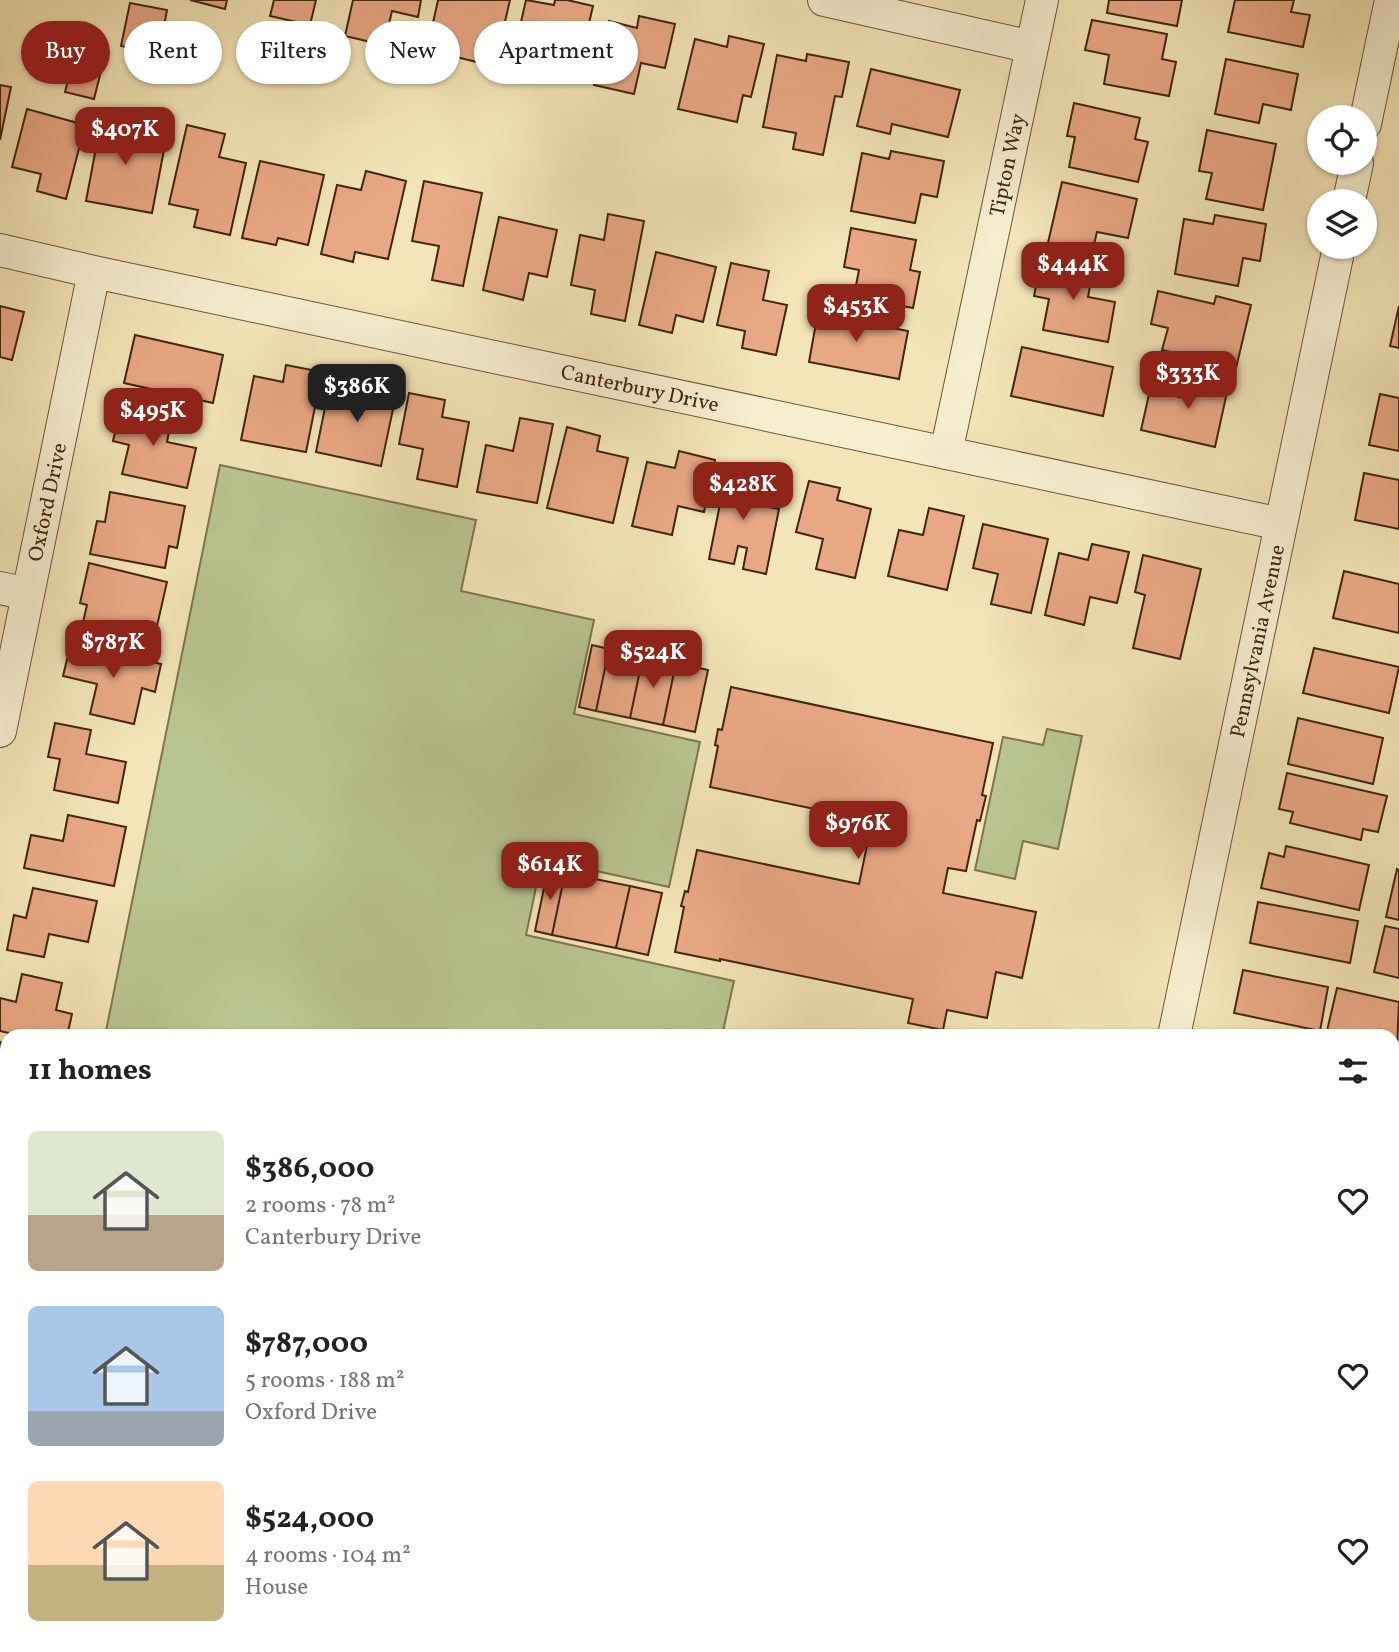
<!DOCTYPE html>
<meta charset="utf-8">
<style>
:root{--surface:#fff;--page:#f6f6f6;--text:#222;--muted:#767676;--accent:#8f2418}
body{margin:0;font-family:Vollkorn,serif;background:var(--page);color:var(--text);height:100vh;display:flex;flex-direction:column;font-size:26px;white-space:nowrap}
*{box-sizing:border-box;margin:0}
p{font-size:23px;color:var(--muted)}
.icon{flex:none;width:38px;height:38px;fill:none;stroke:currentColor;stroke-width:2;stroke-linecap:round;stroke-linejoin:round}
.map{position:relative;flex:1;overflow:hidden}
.drawer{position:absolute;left:0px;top:1029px;width:1400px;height:623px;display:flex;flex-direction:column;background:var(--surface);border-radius:21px 21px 0 0;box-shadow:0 2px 5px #0004}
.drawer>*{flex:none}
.guide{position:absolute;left:21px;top:21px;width:700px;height:63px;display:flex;gap:14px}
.buttons{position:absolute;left:1307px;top:105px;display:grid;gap:14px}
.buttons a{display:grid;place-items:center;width:70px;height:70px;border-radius:50%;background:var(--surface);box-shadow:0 2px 5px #0004;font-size:35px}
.price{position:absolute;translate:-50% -60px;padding:0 16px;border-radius:14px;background:var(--accent);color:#fff;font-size:23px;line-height:46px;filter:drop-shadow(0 2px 4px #0008)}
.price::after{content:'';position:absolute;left:50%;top:42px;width:21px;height:16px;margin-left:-10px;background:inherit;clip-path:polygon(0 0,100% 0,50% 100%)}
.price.on{background:#222;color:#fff}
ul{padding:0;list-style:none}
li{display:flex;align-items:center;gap:21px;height:175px;padding:0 28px}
li span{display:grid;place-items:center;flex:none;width:196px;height:140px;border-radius:10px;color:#555}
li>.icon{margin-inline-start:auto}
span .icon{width:84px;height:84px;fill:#fffc;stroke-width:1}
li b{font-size:30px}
h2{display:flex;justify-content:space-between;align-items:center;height:84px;padding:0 28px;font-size:30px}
.pill{padding:0 24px;border-radius:32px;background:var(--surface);box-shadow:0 2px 5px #0004;font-size:24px;line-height:63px}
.pill.on{background:var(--accent);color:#fff}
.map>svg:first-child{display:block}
</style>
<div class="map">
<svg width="1399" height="1652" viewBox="0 0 1399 1652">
<rect width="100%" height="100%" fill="#f3e5b7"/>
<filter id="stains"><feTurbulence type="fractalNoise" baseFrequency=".00286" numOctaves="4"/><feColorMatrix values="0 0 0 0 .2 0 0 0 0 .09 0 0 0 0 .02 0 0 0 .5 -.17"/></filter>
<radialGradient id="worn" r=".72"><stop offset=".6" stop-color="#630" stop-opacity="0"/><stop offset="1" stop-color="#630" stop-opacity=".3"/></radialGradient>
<path fill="#b9c590" stroke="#7e754f" stroke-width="2" d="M220,465l256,55 -15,71 133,29 -20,94 126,28 -31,145 -127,-28 -16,76 208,46 -12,55h-617z
M1047,729l35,7 -24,113 -35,-8 -8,38 -40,-9 28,-133 40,8z"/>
<path fill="#e9a885" stroke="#42250e" stroke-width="2" d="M190,0h37l-2,9z
M274,0h42l-6,25 -40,-9z
M353,0h68l-3,17 -26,-6 -8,34 -39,-9z
M438,0h72l-10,43 -9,-3 -6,24 -58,-14z
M526,0l28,5 1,-5h12l26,6 -11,47 -26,-5 -7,31 -39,-9z
M1109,0h73l-5,26 -70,-13z
M1235,0h59l-3,12 19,3 -7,32 -75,-15z
M130,3l37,7 -8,43 -38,-7z
M639,16l36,8 -10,44 -24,-5 -7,31 -40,-9 15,-64 28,7z
M1092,20l75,14 -5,25 14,3 -7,34 -65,-12 5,-29 -24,-5z
M729,36l35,8 -13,53 -8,-2 -6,27 -59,-13 17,-70 32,8z
M807,54l42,8 -7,35 -7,-1 -12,59 -30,-6 3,-16 -33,-6 14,-72 29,6z
M74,56l29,7 -9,36 -29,-7z
M1226,59l72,15 -7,36 -28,-6 -4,19 -44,-9z
M871,69l89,21 -12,47 -56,-13 -2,10 -33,-8z
M0,85l11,2 -11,53z
M1074,103l66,15 -5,21 13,3 -10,40 -69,-15 6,-30 -8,-1z
M27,109l58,16 -19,74 -29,-8 4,-17 -29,-7z
M102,116l35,6 -2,11 31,6 -14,74 -66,-12z
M187,125l38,9 -6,23 27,6 -16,72 -36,-8 4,-17 -29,-6z
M1207,130l69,14 -13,66 -57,-11 6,-26 -13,-2z
M891,151l53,10 -7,36 -16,-3 -6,29 -64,-12 11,-58 27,6z
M260,161l64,14 -16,70 -30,-7 -2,7 -34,-7z
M366,171l40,10 -18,78 -33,-7 -2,10 -32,-8 16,-69 24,5z
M424,181l58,12 -19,93 -31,-6 7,-34 -27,-5z
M1062,182l75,17 -9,39 -31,-6 -6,25 -44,-10z
M608,214l36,7 -19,100 -34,-7 4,-24 -24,-5 9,-50 24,5z
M1215,215l51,9 -6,37 -17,-3 -5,28 -63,-12 9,-55 29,5z
M499,217l58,13 -10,47 -18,-4 -6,27 -40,-10z
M851,228l65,12 -6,30 10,2 -7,36 -59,-12 5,-26 -15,-3z
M656,252l60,15 -13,55 -27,-7 -4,18 -33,-8z
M1041,260l52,10 -5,27 27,5 -7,40 -65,-12 6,-31 -15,-3z
M731,263l38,8 -6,29 24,5 -11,50 -34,-7 3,-17 -28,-6z
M1158,291l56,13 2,-8 35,9 -15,63 -74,-18 6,-22 -17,-4z
M820,301l30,6 -3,12 61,12 -9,48 -90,-17z
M0,306l24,6 -12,48 -12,-3z
M1399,306v42l-9,-2z
M135,335l88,20 -10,48 -89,-20z
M1022,347l91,20 -10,49 -92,-20z
M286,365l36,7 -16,80 -65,-12 13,-64 29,6z
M1186,373l43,10 -14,64 -74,-17 9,-40 30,7z
M363,383l34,7 -16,76 -65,-14 13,-64 31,7z
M409,393l36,7 -3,17 27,5 -12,65 -40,-8 6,-30 -24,-5z
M1380,394l19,4v53l-30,-6z
M121,406l51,11 -5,25 29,6 -9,40 -65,-14 7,-29 -16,-4z
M520,418l33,6 -16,79 -60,-11 9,-47 27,6z
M567,427l33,9 -3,15 31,7 -15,65 -66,-15z
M679,451l36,9 -11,52 -26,-6 -6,29 -40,-9 15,-64 28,6z
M728,464l32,6 -7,34 26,5 -13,65 -23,-5 4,-21 -9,-2 -4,18 -25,-5z
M1364,473l35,7v49l-44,-9z
M809,481l31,7 -3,12 34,9 -16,69 -39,-9 7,-30 -27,-7z
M110,492l75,14 -8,42 -8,-2 -4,22 -75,-14 7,-33 8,1z
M929,508l35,8 -17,74 -59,-14 11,-46 24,5z
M983,524l65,15 -17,74 -40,-9 7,-30 -25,-6z
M1092,544l37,8 -12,51 -27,-6 -6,28 -39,-10 14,-62 29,7z
M1143,555l58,14 -21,90 -47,-11 12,-53 -10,-3z
M89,563l78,19 -15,66 -71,-17 6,-26 -7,-2z
M1344,571l55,13v49l-66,-15z
M71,643l90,21 -6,28 -13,-4 -8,36 -44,-10 7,-30 -34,-8z
M592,645l17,4 -13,62 -17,-4z
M1314,648l85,19 -10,46 -86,-20z
M609,649l34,7 -13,62 -34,-7z
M643,656l33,7 -13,62 -33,-7z
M676,663l32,7 -13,62 -32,-7z
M731,687l262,56 -11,52 4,1 -6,25 -3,-1 -11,51 -18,-3 -5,25 93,19 -14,66 -26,-6 -9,46 -40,-8 -4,20 -35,-7 5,-24 -193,-40v2l-45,-9 9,-45 -3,-1 4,-15 3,1 9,-42 162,34 13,-63 -162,-34 8,-41 -3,-1 3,-16 4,1z
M1298,718l85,20 -10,46 -85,-20z
M55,723l36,7 -5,24 40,8 -8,41 -64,-13 6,-31 -12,-2z
M1287,773l100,23 -9,36 -15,-3 -2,11 -71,-17 3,-11 -14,-3z
M68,815l58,12 -12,59 -90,-18 7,-33 32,6z
M1286,846l83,19 -10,45 -98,-22 8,-35 15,4z
M548,869l17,4 -13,62 -17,-4z
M1397,869l2,1v50l-13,-3z
M565,873l65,13 -14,62 -64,-13z
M630,886l32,7 -14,62 -32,-7z
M33,888l64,13 -9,41 -39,-8 -5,23 -37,-7 7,-35 12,3z
M1258,902l100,19 -8,42 -100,-20z
M1385,926l14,3v49l-25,-6z
M1243,970l85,17 -8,44 -86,-18z
M22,974l40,9 -6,27 16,4 -5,22h-45l-22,-5v-33l16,4z
M1337,988l62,14 -2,48 -4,-1v-13l-67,-1z
M0,1042l7,1v69l-7,-2z
M0,1128l7,2v67l-7,-1z
M0,1226l7,1v69l-7,-2z
M0,1307l7,2 -1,41 -6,-1z
M0,1464l7,2v96l-7,-2z
M702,1645h171l-11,7h-155z
M873,1645h9l4,7h-24z
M1119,1645h13l33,7h-47z
M1195,1645h101l-2,7h-65z
M1308,1645h38l-2,7h-38z"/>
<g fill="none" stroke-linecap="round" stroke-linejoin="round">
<defs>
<path id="minor" d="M824,0l208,47
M1365,124l26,-124
M1349,201l8,-38
M0,250l94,22 1187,252
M946,453l96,-453
M0,588l28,6
M0,731l94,-459
M1174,1036l165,-789
M1393,1102l6,1
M1393,1365l6,-29
M1393,1440l6,2
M1393,1547l6,1
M0,1607l7,1
M665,1645l5,7
M90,1652l1,-7
M131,1652l1,-7"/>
<path id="major" d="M999,1652l2,-7
M1054,1652l1,-7"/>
</defs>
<use href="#minor" stroke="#6e5538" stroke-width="34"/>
<use href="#major" stroke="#42250e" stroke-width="41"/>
<use href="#minor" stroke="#f7eed0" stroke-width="32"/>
<use href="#major" stroke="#eac27c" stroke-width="38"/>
</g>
<g text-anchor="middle" stroke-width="6" stroke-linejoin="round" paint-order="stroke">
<g font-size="21" fill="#42250e" stroke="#f7eed0">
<text transform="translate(1007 165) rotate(-78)" y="7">Tipton Way</text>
<text transform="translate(640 388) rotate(12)" y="7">Canterbury Drive</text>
<text transform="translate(47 502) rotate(-78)" y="7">Oxford Drive</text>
<text transform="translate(1257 641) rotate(-78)" y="7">Pennsylvania Avenue</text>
</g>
</g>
<rect width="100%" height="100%" filter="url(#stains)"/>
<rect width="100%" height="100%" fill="url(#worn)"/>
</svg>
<div class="buttons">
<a><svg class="icon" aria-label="locate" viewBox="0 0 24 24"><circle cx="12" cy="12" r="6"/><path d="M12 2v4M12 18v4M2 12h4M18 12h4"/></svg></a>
<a><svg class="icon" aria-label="layers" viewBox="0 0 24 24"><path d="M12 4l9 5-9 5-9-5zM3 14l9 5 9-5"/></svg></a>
</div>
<b class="price" style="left:125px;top:167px">$407K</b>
<b class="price" style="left:1073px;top:302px">$444K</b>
<b class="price" style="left:856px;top:344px">$453K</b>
<b class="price" style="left:1188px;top:411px">$333K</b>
<b class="price on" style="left:357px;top:424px">$386K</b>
<b class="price" style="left:153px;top:448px">$495K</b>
<b class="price" style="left:743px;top:522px">$428K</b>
<b class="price" style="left:113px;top:680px">$787K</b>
<b class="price" style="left:653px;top:690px">$524K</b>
<b class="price" style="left:858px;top:861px">$976K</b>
<b class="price" style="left:550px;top:902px">$614K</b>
<div class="guide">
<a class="pill on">Buy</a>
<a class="pill">Rent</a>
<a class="pill">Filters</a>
<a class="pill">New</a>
<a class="pill">Apartment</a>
</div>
<section class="drawer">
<h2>11 homes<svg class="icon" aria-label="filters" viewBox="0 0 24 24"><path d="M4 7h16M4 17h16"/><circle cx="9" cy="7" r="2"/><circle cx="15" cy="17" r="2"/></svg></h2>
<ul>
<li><span style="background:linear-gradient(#dfe7d0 60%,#b9a48a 0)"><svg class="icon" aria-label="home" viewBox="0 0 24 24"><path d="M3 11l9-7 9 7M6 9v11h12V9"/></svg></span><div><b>$386,000</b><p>2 rooms · 78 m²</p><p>Canterbury Drive</p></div><svg class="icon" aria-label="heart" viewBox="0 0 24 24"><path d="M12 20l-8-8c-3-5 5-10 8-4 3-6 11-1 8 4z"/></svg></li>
<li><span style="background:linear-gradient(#a9c7e8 75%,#9aa5b1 0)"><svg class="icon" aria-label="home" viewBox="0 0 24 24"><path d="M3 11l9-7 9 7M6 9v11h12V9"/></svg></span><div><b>$787,000</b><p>5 rooms · 188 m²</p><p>Oxford Drive</p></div><svg class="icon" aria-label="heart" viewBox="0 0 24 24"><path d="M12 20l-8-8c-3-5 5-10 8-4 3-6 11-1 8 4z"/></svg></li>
<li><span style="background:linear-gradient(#ffd9b3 60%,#c2b280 0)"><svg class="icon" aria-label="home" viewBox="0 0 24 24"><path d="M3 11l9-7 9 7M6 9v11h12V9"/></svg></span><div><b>$524,000</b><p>4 rooms · 104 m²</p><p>House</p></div><svg class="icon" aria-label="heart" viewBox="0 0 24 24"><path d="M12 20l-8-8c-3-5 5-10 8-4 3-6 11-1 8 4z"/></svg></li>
</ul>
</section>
</div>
